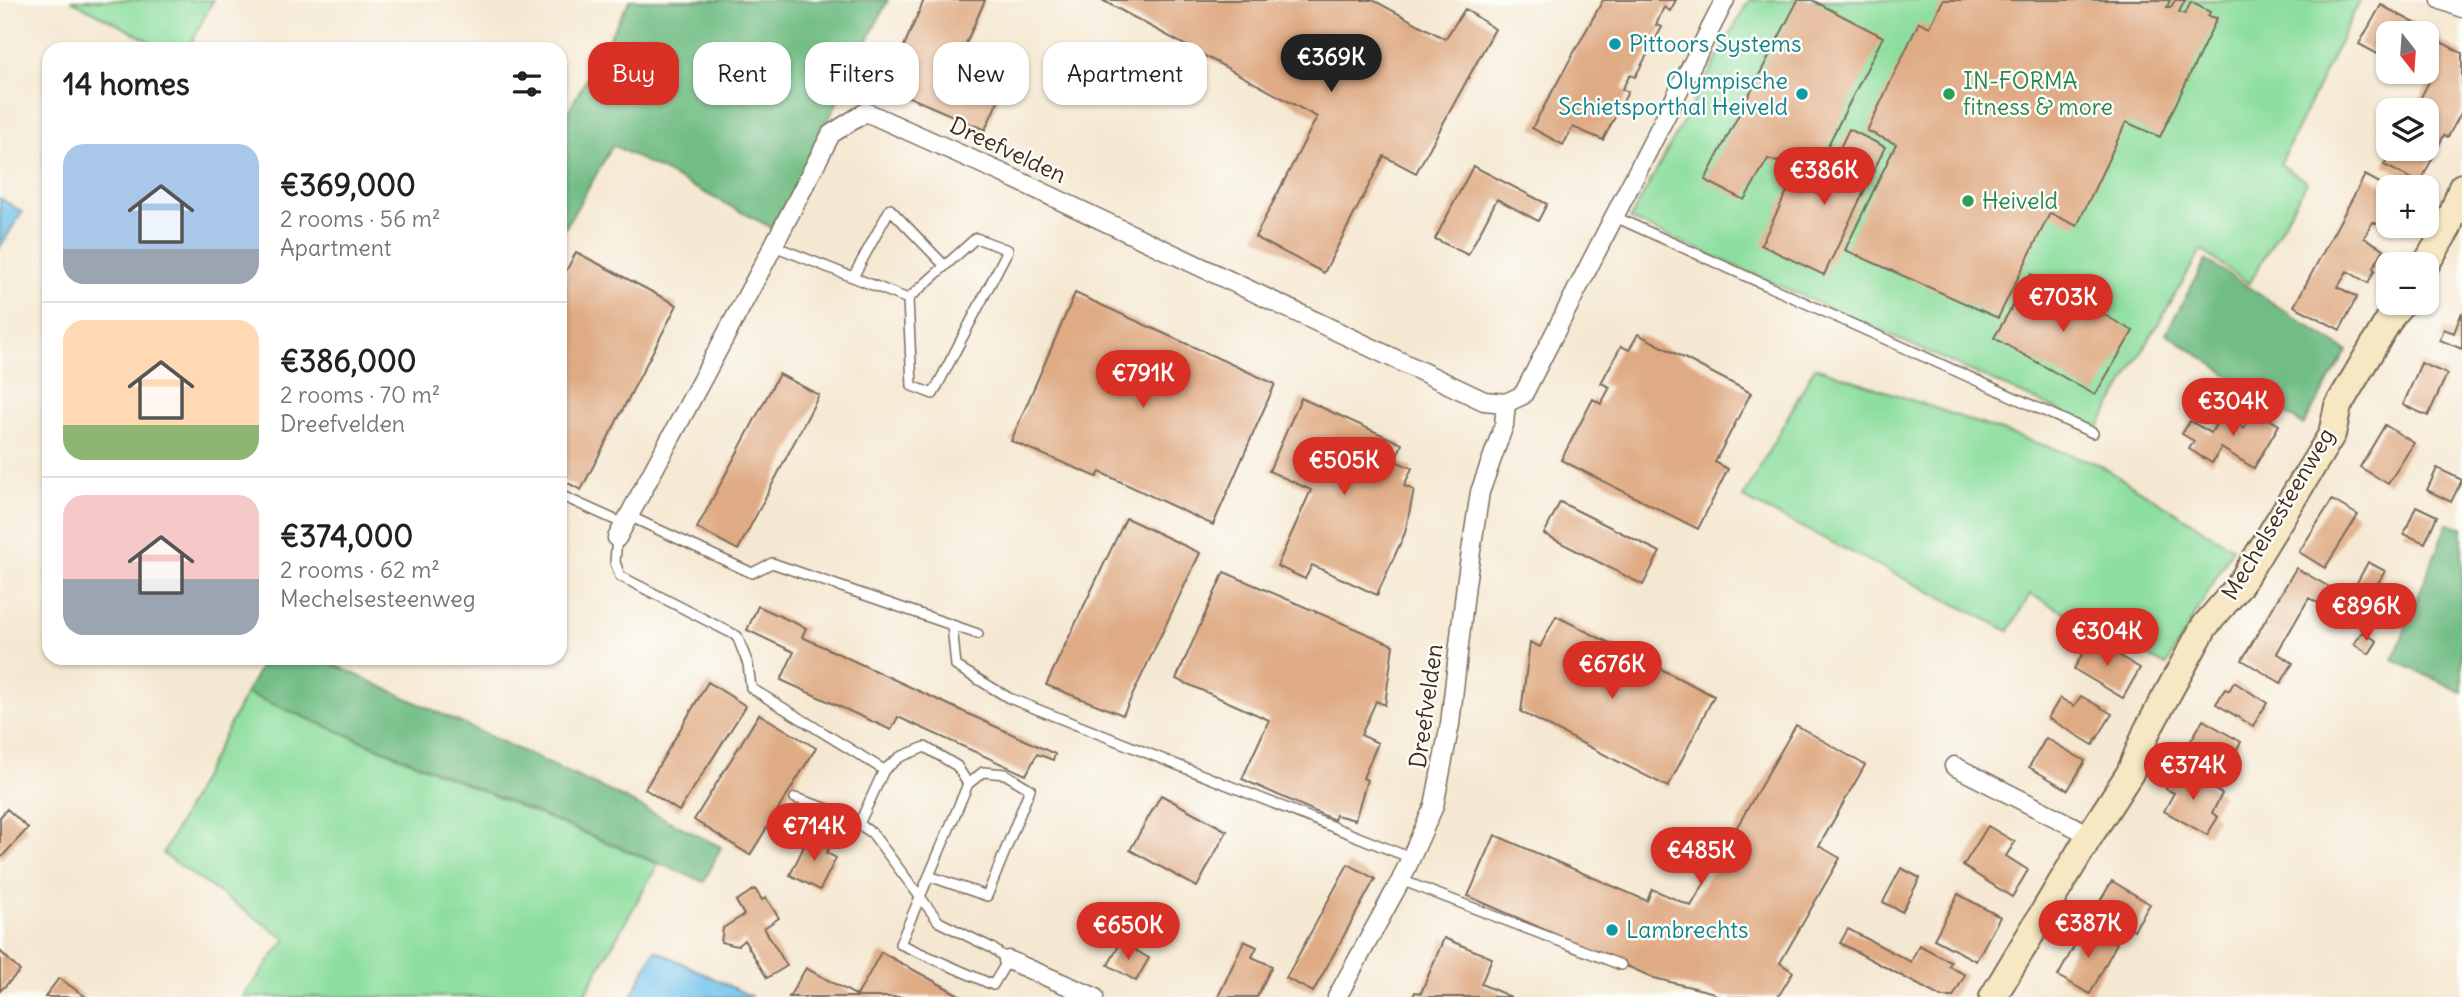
<!DOCTYPE html>
<meta charset="utf-8">
<style>
:root{--surface:#fff;--page:#f2f2f2;--text:#202124;--muted:#757577;--line:#e0e0e0;--accent:#d93025}
body{margin:0;font-family:Delius,sans-serif;background:var(--page);color:var(--text);height:100vh;display:flex;flex-direction:column;font-size:26px;white-space:nowrap}
*{box-sizing:border-box;margin:0}
p{font-size:23px;color:var(--muted)}
.icon{flex:none;width:38px;height:38px;fill:none;stroke:currentColor;stroke-width:2;stroke-linecap:round;stroke-linejoin:round}
.map{position:relative;flex:1;overflow:hidden}
.side{position:absolute;left:42px;top:42px;width:525px;height:623px;display:flex;flex-direction:column;background:var(--surface);border-radius:21px;box-shadow:0 2px 5px #0004}
.side>*{flex:none}
.guide{position:absolute;left:588px;top:42px;width:665px;height:63px;display:flex;gap:14px}
.needle{width:46px;rotate:163deg}
.tools{position:absolute;left:2376px;top:21px;display:grid;gap:14px}
.tools a{display:grid;place-items:center;width:63px;height:63px;border-radius:14px;background:var(--surface);box-shadow:0 2px 5px #0004;font-size:35px}
.price{position:absolute;translate:-50% -60px;padding:0 16px;border-radius:24px;background:var(--accent);color:#fff;font-size:23px;line-height:46px;filter:drop-shadow(0 2px 4px #0008)}
.price::after{content:'';position:absolute;left:50%;top:42px;width:21px;height:16px;margin-left:-10px;background:inherit;clip-path:polygon(0 0,100% 0,50% 100%)}
.price.selected{background:#222;color:#fff}
ul{padding:0;list-style:none}
li{display:flex;align-items:center;gap:21px;height:175px;padding:0 21px}
li+li{border-top:2px solid var(--line)}
li span{display:grid;place-items:center;flex:none;width:196px;height:140px;border-radius:21px;color:#555}
li>.icon{margin-inline-start:auto}
span .icon{width:84px;height:84px;fill:#fffc;stroke-width:1}
li b{font-size:30px}
h2{display:flex;justify-content:space-between;align-items:center;height:84px;padding:0 21px;font-size:30px}
.pill{padding:0 24px;border-radius:21px;background:var(--surface);box-shadow:0 2px 5px #0004;font-size:24px;line-height:63px}
.pill.selected{background:var(--accent);color:#fff}
.map>svg:first-child{display:block}
</style>
<div class="map">
<svg width="2462" height="997" viewBox="0 0 2462 997">
<rect width="100%" height="100%" fill="#fdfcf7"/>
<filter id="ink" filterUnits="userSpaceOnUse"><feTurbulence type="fractalNoise" baseFrequency=".0143" numOctaves="2"/><feDisplacementMap in="SourceGraphic" scale="14" xChannelSelector="R" yChannelSelector="G"/><feConvolveMatrix kernelMatrix="1 2 1 2 8 2 1 2 1" color-interpolation-filters="sRGB"/></filter>
<filter id="wash" filterUnits="userSpaceOnUse"><feTurbulence type="fractalNoise" baseFrequency=".00686" numOctaves="4" result="noise"/><feDisplacementMap in="SourceGraphic" scale="28" xChannelSelector="R" yChannelSelector="G"/><feGaussianBlur stdDeviation="1.57" result="paint"/><feColorMatrix in="noise" values="0 0 0 0 0 0 0 0 0 0 0 0 0 0 0 0 0 1.4 0 .05"/><feComposite in="paint" operator="in"/></filter>
<g filter="url(#wash)">
<rect width="100%" height="100%" fill="#f5e8d2"/>
<path fill="#8dde9e" stroke="#64845e" stroke-width="2" d="M71,0h142l-25,49h-24z
M1749,0h611l-80,164 27,18 -58,102 -48,-34 -103,178 -468,-209z
M1815,367l283,97 135,84 -67,118 -136,-72 -21,37 -266,-133z
M246,693l412,171 -75,133h-340l43,-58 -123,-85z"/>
<path fill="#72bd85" stroke="#567452" stroke-width="2" d="M630,0h258l-114,229 -161,-84 -53,92v-111z
M2206,260l141,91 -44,74 -137,-92z
M2447,524l15,3v165l-69,-32z
M265,658h55l295,136 106,53 -17,35 -458,-189z"/>
<path fill="#71c2ec" stroke="#567685" stroke-width="2" d="M0,198l22,14 -22,35z
M655,950l97,47h-121z"/>
<g id="blocks">
<path fill="#dfab84" d="M924,0h61l-24,55 48,21 -24,54 -99,-43z
M1102,0h271l72,39 20,-30 30,20 -79,144 -32,-17 -60,117 -69,-36 62,-120z
M1603,0h73l-6,11 -6,-4 -8,18 6,2 -27,50 -5,-2 -8,14 6,3 -25,48 -30,-13 -10,18 -31,-17z
M1798,0h14l71,37 -61,120 -15,-7 -7,14 -16,-7 -7,5 -9,-3 -24,41 -39,-20z
M1943,0h227l-3,7h4l4,-7h10l-6,12 6,2 6,-12 19,10 -2,4 9,2 -57,119 -34,-15 -49,104 -27,-13 -52,105 -153,-68 51,-106 -29,-13 52,-109 11,5z
M2381,5l56,30 -2,4 27,14v58l-14,26 -4,-2 -24,48 -36,-18 7,-14 -5,-2h41v-39h-18l3,-7 5,2 16,-31 -6,-3v-38h-38v27l-30,-16z
M1849,129l36,18 -61,128 -63,-30 31,-64 26,13z
M1473,166l74,38 -9,17 -41,-22 -29,56 -33,-16z
M2365,175l24,13v38h7l-3,6 -20,-10 -5,8 -4,8 20,11 -11,19 2,2 -7,13 -21,-12 -9,16 19,10 -17,33 -46,-24z
M576,252l101,53 -96,185 -21,-11v-196z
M2031,274l102,57 -38,64 -101,-57z
M1075,293l200,91 -62,141 -113,-53 -3,5 -86,-36z
M2462,312v37l-22,-9 4,-11 10,4z
M1638,334l113,59 -36,69 13,7 -30,60 -137,-69 32,-61 8,5 9,-17 -9,-4 20,-37 8,4z
M2421,363l26,11 -19,42 -25,-11z
M779,374l40,21 -81,155 -41,-22z
M1301,398l101,46 -7,17 17,7 -8,18 10,4 -9,43 -28,62 -65,-30 -7,14 -28,-13 34,-76 -42,-19z
M2254,410l25,15 -25,43 -33,-20 -9,15 -23,-14 5,-8 -12,-7 8,-13 21,12 11,-19 22,14z
M2385,425l29,18 -26,41 -28,-17z
M2437,468l25,12 -11,22 -24,-12z
M2332,500l26,15 -33,53 -26,-16z
M1560,502l100,50 -17,33 -99,-51z
M2416,506l21,10 -12,27 -21,-9z
M1126,518l74,35 -77,162 -77,-30z
M2368,562l17,9 -16,28 -16,-9z
M2296,568l44,25 -10,17 -21,-12 -32,55 16,10 -12,20 -39,-23z
M1224,572l169,73 -8,60 -9,-4 -15,34 17,8 -15,35 4,2 -12,40 -19,-5 -2,5 -92,-41 27,-59 -93,-41z
M758,606l48,22 -4,9 253,117 -2,6 -16,-6 -11,21 -128,-58 -7,13 -110,-50 13,-28 -47,-22z
M1556,616l158,80 -46,91 -147,-75 9,-70 10,5z
M2362,632l15,9 -8,13 -15,-10z
M2091,639l49,29 -17,30 -49,-29z
M708,682l38,24 -67,105 -34,-22z
M2234,682l33,21 -14,23 -37,-22 9,-15 4,2z
M2081,696l31,18 -19,31 -45,-27 12,-20 14,8z
M759,714l57,34 -66,107 -56,-35z
M2203,720l38,22 -22,36 -37,-22z
M1796,725l69,40 -46,81 21,12 -60,105 13,9 -15,25h-58l-9,-5 -57,-14 -186,-82 27,-61 152,66 5,-12 39,17z
M2046,738l39,23 -17,29 -39,-23z
M2178,769l44,25 -10,19 6,4 -11,18 -43,-24 10,-18 -8,-4z
M1161,795l66,36 -30,56 -67,-37z
M7,809l21,19 -28,31v-42z
M1988,826l27,16 -9,14 22,14 -16,27 -49,-31z
M810,834l21,10 -4,9 9,5 -16,32 -30,-15z
M1348,864l27,15 -62,113 -27,-14z
M1901,868l19,10 -18,34 -19,-10z
M2112,881l38,23 -16,26 -38,-22z
M755,889l7,11 4,-2 13,20 -15,10 23,38 -20,12 -23,-38 -7,6 -16,-4 2,-14 21,-13 -8,-14z
M1958,894l42,23 -24,44 -42,-22z
M2085,926l32,17 -27,51 -32,-18z
M1848,929l63,33 8,-17 32,17 -2,4 16,9 -12,22h-12l-101,-54z
M1444,938l48,20 -11,26 30,13h-98l2,-5 6,1z
M1244,941l13,6 -5,10 20,9 -15,31h-39z
M1121,942l28,16 -13,23 -28,-16z
M0,951l20,20 -20,20z
M881,952l82,45h-174l17,-29 51,28z
M59,978l27,19h-41z"/>
</g>
</g>
<g filter="url(#ink)">
<use href="#blocks" fill-opacity="0" stroke="#7c6c5d" stroke-width="2"/>
<g fill="none" stroke-linecap="round" stroke-linejoin="round">
<defs>
<path id="lane" d="M1613,216l480,217
M774,246l134,53 4,87 21,8 75,-144 -32,-12 -68,61
M853,277l37,-68 55,57
M560,495l64,29
M629,516l123,57 20,-10 206,71
M617,538l-2,24 5,14 117,60 11,28 3,24 133,82
M952,625l4,41 53,32 402,160
M795,798l49,16 28,19 67,89 53,26 16,12 -15,25 -93,-41 68,-160 -11,-18 -32,-19 -25,10 -16,13 -25,54
M929,876l58,20 43,-107 -25,-15 -22,-2 -15,12
M1401,880l220,85"/>
<path id="street" d="M2441,0l21,8
M617,538l148,-276 66,-128 35,-22 134,60 484,229 22,2 17,-8 202,-395
M1954,766l136,69
M1008,960l86,37
M1337,997l64,-117 33,-74 16,-82 16,-140 14,-92 24,-67 2,-22"/>
<path id="secondary" d="M2426,264l22,-37 14,-40
M1993,997l97,-162 40,-62 17,-42 57,-104 35,-41 93,-152 6,-28 55,-93 9,-10"/>
</defs>
<use href="#lane" stroke="#7c6c5d" stroke-width="12"/>
<use href="#street" stroke="#7c6c5d" stroke-width="21"/>
<use href="#secondary" stroke="#7c6c5d" stroke-width="30"/>
<use href="#lane" stroke="#fff" stroke-width="9"/>
<use href="#street" stroke="#fff" stroke-width="18"/>
<use href="#secondary" stroke="#f7e8c3" stroke-width="26"/>
</g>
</g>
<g fill="#0f9aa8" stroke="#fdfcf7" stroke-width="2.5">
<circle cx="1615" cy="44" r="7"/>
<circle cx="1802" cy="94" r="7"/>
<circle cx="1612" cy="930" r="7"/>
</g>
<g fill="#2e9e5b" stroke="#fdfcf7" stroke-width="2.5">
<circle cx="1949" cy="94" r="7"/>
<circle cx="1968" cy="201" r="7"/>
</g>
<g text-anchor="middle" stroke-width="5" stroke-linejoin="round" paint-order="stroke">
<g font-size="23" fill="#0d838f" stroke="#fdfcf7" text-anchor="start">
<text x="1629" y="52">Pittoors Systems</text>
<text x="1788" y="89" text-anchor="end">Olympische<tspan x="1788" dy="26">Schietsporthal Heiveld</tspan></text>
<text x="1626" y="938">Lambrechts</text>
</g>
<g font-size="23" fill="#27864d" stroke="#fdfcf7" text-anchor="start">
<text x="1963" y="89">IN-FORMA<tspan x="1963" dy="26">fitness &amp; more</tspan></text>
<text x="1982" y="209">Heiveld</text>
</g>
<g font-size="23" fill="#3b2a1e" stroke="#fdfcf7">
<text transform="translate(1008 150) rotate(25)" y="8">Dreefvelden</text>
<text transform="translate(2278 514) rotate(-59)" y="8">Mechelsesteenweg</text>
<text transform="translate(1426 706) rotate(-82)" y="8">Dreefvelden</text>
</g>
</g>
</svg>
<div class="tools">
<a><svg class="needle" viewBox="-14 -14 28 28"><path d="M0-13l5 13h-10z" fill="#e53935"/><path d="M0 13l5-13h-10z" fill="#757577"/></svg></a>
<a><svg class="icon" aria-label="layers" viewBox="0 0 24 24"><path d="M12 4l9 5-9 5-9-5zM3 14l9 5 9-5"/></svg></a>
<a>+</a>
<a>−</a>
</div>
<b class="price selected" style="left:1331px;top:94px">€369K</b>
<b class="price" style="left:1824px;top:207px">€386K</b>
<b class="price" style="left:2063px;top:334px">€703K</b>
<b class="price" style="left:1143px;top:410px">€791K</b>
<b class="price" style="left:2233px;top:438px">€304K</b>
<b class="price" style="left:1344px;top:497px">€505K</b>
<b class="price" style="left:2366px;top:643px">€896K</b>
<b class="price" style="left:2107px;top:668px">€304K</b>
<b class="price" style="left:1612px;top:701px">€676K</b>
<b class="price" style="left:2193px;top:802px">€374K</b>
<b class="price" style="left:814px;top:863px">€714K</b>
<b class="price" style="left:1701px;top:887px">€485K</b>
<b class="price" style="left:2088px;top:960px">€387K</b>
<b class="price" style="left:1128px;top:962px">€650K</b>
<div class="guide">
<a class="pill selected">Buy</a>
<a class="pill">Rent</a>
<a class="pill">Filters</a>
<a class="pill">New</a>
<a class="pill">Apartment</a>
</div>
<section class="side">
<h2>14 homes<svg class="icon" aria-label="filters" viewBox="0 0 24 24"><path d="M4 7h16M4 17h16"/><circle cx="9" cy="7" r="2"/><circle cx="15" cy="17" r="2"/></svg></h2>
<ul>
<li><span style="background:linear-gradient(#a9c7e8 75%,#9aa5b1 0)"><svg class="icon" aria-label="home" viewBox="0 0 24 24"><path d="M3 11l9-7 9 7M6 9v11h12V9"/></svg></span><div><b>€369,000</b><p>2 rooms · 56 m²</p><p>Apartment</p></div></li>
<li><span style="background:linear-gradient(#ffd9b3 75%,#8fb573 0)"><svg class="icon" aria-label="home" viewBox="0 0 24 24"><path d="M3 11l9-7 9 7M6 9v11h12V9"/></svg></span><div><b>€386,000</b><p>2 rooms · 70 m²</p><p>Dreefvelden</p></div></li>
<li><span style="background:linear-gradient(#f6c9c9 60%,#9aa5b1 0)"><svg class="icon" aria-label="home" viewBox="0 0 24 24"><path d="M3 11l9-7 9 7M6 9v11h12V9"/></svg></span><div><b>€374,000</b><p>2 rooms · 62 m²</p><p>Mechelsesteenweg</p></div></li>
</ul>
</section>
</div>
